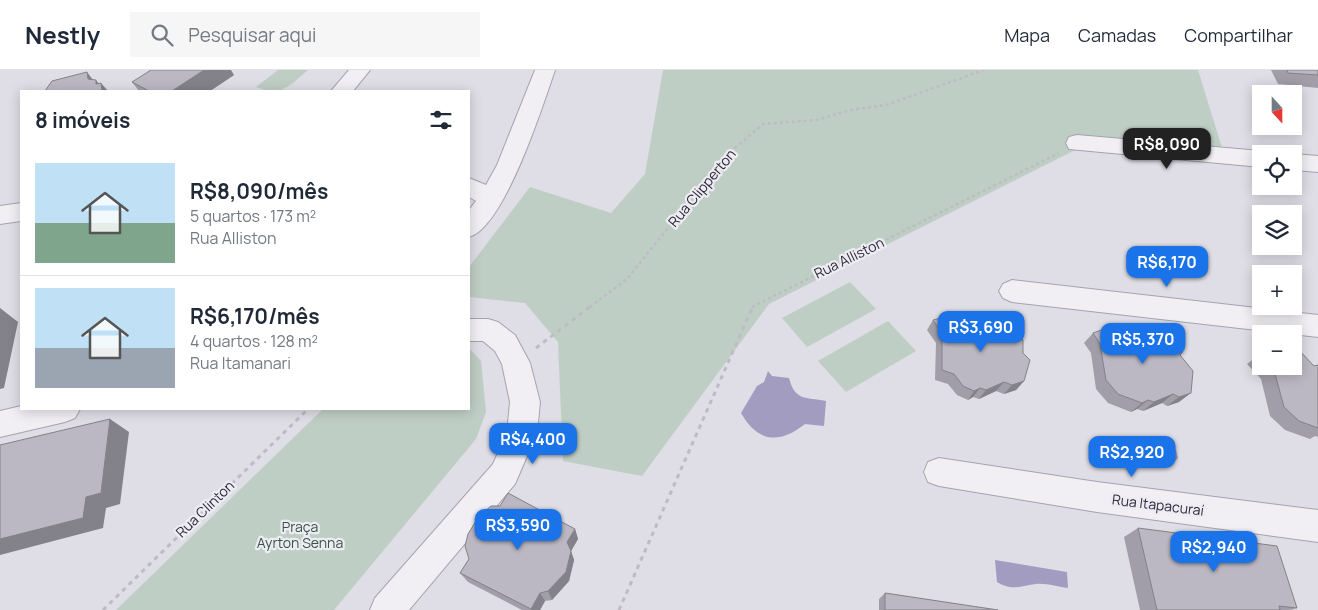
<!DOCTYPE html>
<html lang="pt">
<meta charset="utf-8">
<style>
:root{--surface:#fff;--page:#f6f6f7;--text:#1f2937;--muted:#747a83;--line:#e0e1e3;--accent:#1a73e8}
body{margin:0;font-family:Manrope,sans-serif;background:var(--page);color:var(--text);height:100vh;display:flex;flex-direction:column;font-size:19px;white-space:nowrap}
*{box-sizing:border-box;margin:0}
p{font-size:16px;color:var(--muted)}
.icon{flex:none;width:28px;height:28px;fill:none;stroke:currentColor;stroke-width:2;stroke-linecap:round;stroke-linejoin:round}
.map{position:relative;flex:1;overflow:hidden}
.sheet{position:absolute;left:20px;top:20px;width:450px;height:320px;display:flex;flex-direction:column;background:var(--surface);border-radius:0px;box-shadow:0 2px 12px #0003}
.sheet>*{flex:none}
.needle{width:32px;rotate:159deg}
.fabs{position:absolute;left:1252px;top:15px;display:grid;gap:10px}
.fabs a{display:grid;place-items:center;width:50px;height:50px;border-radius:0px;background:var(--surface);box-shadow:0 2px 12px #0003;font-size:25px}
.price{position:absolute;translate:-50% -42px;padding:0 11px;border-radius:10px;background:var(--accent);color:#fff;font-size:16px;line-height:32px;filter:drop-shadow(0 1px 2px #0008)}
.price::after{content:'';position:absolute;left:50%;top:30px;width:15px;height:11px;margin-left:-8px;background:inherit;clip-path:polygon(0 0,100% 0,50% 100%)}
.price.selected{background:#222;color:#fff}
ul{padding:0;list-style:none}
li{display:flex;align-items:center;gap:15px;height:125px;padding:0 15px}
li+li{border-top:1px solid var(--line)}
li span{display:grid;place-items:center;flex:none;width:140px;height:100px;border-radius:0px;color:#555}
li>.icon{margin-inline-start:auto}
span .icon{width:60px;height:60px;fill:#fffc;stroke-width:1}
li b{font-size:21px}
h2{display:flex;justify-content:space-between;align-items:center;height:60px;padding:0 15px;font-size:21px}
header{display:flex;align-items:center;gap:30px;box-sizing:border-box;height:70px;padding:0 25px;background:var(--surface);border-bottom:1px solid var(--line)}
header strong{font-size:24px}
nav{display:flex;gap:28px;margin-inline-start:auto;font-size:18px}
.search{width:350px;height:45px;background:var(--page);display:flex;align-items:center;gap:12px;box-sizing:border-box;padding:0 18px;border-radius:0px;color:var(--muted);font-size:19px}
.map>svg:first-child{display:block}
</style>
<header>
<strong>Nestly</strong>
<div class="search"><svg class="icon" aria-label="search" viewBox="0 0 24 24"><circle cx="10" cy="10" r="6"/><path d="M15 15l6 6"/></svg>Pesquisar aqui</div>
<nav><a>Mapa</a><a>Camadas</a><a>Compartilhar</a></nav>
</header>
<div class="map">
<svg width="1318" height="540" viewBox="0 0 1318 540">
<rect width="100%" height="100%" fill="#dfdde5"/>
<path fill="#bfcec5" d="M278,0h30c-19,16 -26,27 -52,17z
M663,0h535l29,94 -148,-16 -310,156 -127,172 -79,-15 -5,-119 -33,-39 -56,-6v-30l61,-80 81,26 34,-39z
M850,212l26,27 -69,38 -25,-29z
M888,251l28,30 -70,41 -28,-31z
M469,278l12,13 5,51 -10,27 -142,171h-218l207,-201h146z"/>
<path fill="#a29cc1" d="M768,301l4,5 17,2c6,23 16,19 37,23l-2,25 -19,-2c-25,20 -47,19 -64,-11l16,-27 7,-4z
M1126,367l37,4 13,9 2,8 -7,8 -39,-5z
M995,490l72,12 1,16c-9,-1 -22,-5 -32,-4 -15,2 -25,7 -39,-2z"/>
<g fill="none" stroke-linecap="round" stroke-linejoin="round">
<defs>
<path id="minor" d="M349,0h21l-17,21h-22z
M535,0h20c-12,35 -51,158 -86,167v-27l7,-9 -7,-4v-19l17,7 11,-20z
M1077,65l184,16 8,3h-8v13l-192,-18 -3,-6 3,-6z
M1294,84l24,2v16l-24,-2z
M21,133v18l-21,3v-18z
M1012,210l306,35v22l-306,-35 -9,-4 -4,-7 4,-7z
M469,249h19l10,3 17,13 15,28 10,39 -3,31 -22,51 -106,126h-39l5,-12 118,-134 14,-31 3,-31 -8,-38 -7,-13 -12,-10h-14z
M21,336v3h59l-5,9 -10,4 -65,15v-26z
M939,388l158,24 221,28v32l-221,-30 -158,-26 -11,-4 -4,-10 4,-10z"/>
</defs>
<use href="#minor" stroke="#a6a3ae" stroke-width="2"/>
<path stroke="#bebbc4" stroke-width="2.5" stroke-dasharray="3 3" stroke-linecap="butt" d="M590,237l37,-28 99,-123 37,-32 54,-4 33,-10 36,-5 98,-35
M752,237l307,-154"/>
<path stroke="#bebbc4" stroke-width="3" stroke-dasharray="4.5 4.5" stroke-linecap="butt" d="M536,278l55,-42
M103,540l205,-201
M619,540l134,-304"/>
<use href="#minor" fill="#f1eff4" fill-rule="evenodd"/>
</g>
<path fill="#a19ea9" d="M1271,0h47v18l-40,-4z
M234,5l-24,16h-71l-7,-9z
M933,250l53,15 37,18 1,28 -8,9 -12,4 -8,-3 -17,8 -6,-2 -5,3 -11,-5 -9,-11 -13,-4 1,-37 -9,-13z
M1093,263l47,8 40,14 -1,47 -12,4 -5,-3 -19,8 -6,-2 -6,3 -23,-9 -12,-14 -5,-36 -7,-10z
M1260,284h1v12h53l4,-1v72l-3,-1 -5,3 -25,-9 -15,-14 -9,-37 -14,-15z
M1138,458l159,80 -6,2h-151l-16,-73z
M575,459l3,10 -7,12 3,9 -5,21 -17,19 -7,1 -5,9h-18l-54,-28 -8,-9 9,-14z
M885,523l113,17h-119v-11z"/>
<path fill="#838189" d="M204,0h27l3,5 -24,16h-38z
M87,2l9,12v-4l5,7v-4l7,8h-6l-14,-12z
M0,238l18,14 -14,66 -4,1z
M1024,311l-8,9 -12,4 8,-9z
M1004,312l-8,9 -17,8 7,-9z
M980,318l-7,9 -5,3 6,-9z
M1191,323l-12,9 -12,4 12,-9z
M1173,324l-11,9 -19,8 11,-9z
M1148,330l-11,9 -6,3 11,-9z
M110,349l19,13 -9,72 -14,4 -3,20 -103,27v-16l86,-42z
M575,459l3,10 -7,12 3,9 -5,21 -17,19 -4,-9 19,-49z
M540,523l5,8 -5,9h-9z"/>
<path fill="#bbb8c4" stroke="#838189" d="M151,0h53l-32,21h-23l-17,-9z
M1287,0h31v5l-30,-2z
M87,2l1,7 8,1v4l5,-1 1,8h-57l7,-10z
M963,242l9,3 14,20 19,-8 10,3 8,10v13l7,7 -6,21 -12,4 -8,-3 -18,8 -6,-2 -6,3 -11,-5 -9,-12 -12,-4v-37l-9,-13z
M1119,254l11,5 10,12 20,-5 14,5 9,10 -3,4 13,16 -2,22 -12,4 -6,-3 -19,8 -6,-2 -6,3 -24,-9 -12,-14 -6,-36 -7,-11z
M1294,278l5,2 15,16 4,-1v63l-19,-7 -15,-14 -10,-37 -3,-4h23z
M110,349l-9,74 -15,4 -3,21 -83,21v-94z
M508,423l67,36 -8,13 4,9 -5,21 -18,19 -8,2 -9,16 -71,-36 9,-14 -4,-13 3,-12 11,-18 12,-10h9z
M1138,458l139,18 20,62 -18,-2 1,4h-123z
M885,523l113,17h-113z"/>
<g text-anchor="middle" stroke-width="4.5" stroke-linejoin="round" paint-order="stroke">
<g font-size="14" fill="#2d283a" stroke="#eeecf3">
<text transform="translate(702 118) rotate(-50)" y="5">Rua Clipperton</text>
<text transform="translate(849 188) rotate(-26)" y="5">Rua Alliston</text>
<text transform="translate(1158 435) rotate(7)" y="5">Rua Itapacuraí</text>
<text transform="translate(205 439) rotate(-44)" y="5">Rua Clinton</text>
</g>
<g font-size="14" fill="#375445" stroke="#eeecf3">
<text x="300" y="462">Praça<tspan x="300" dy="16">Ayrton Senna</tspan></text>
</g>
</g>
</svg>
<div class="fabs">
<a><svg class="needle" viewBox="-14 -14 28 28"><path d="M0-13l5 13h-10z" fill="#e53935"/><path d="M0 13l5-13h-10z" fill="#747a83"/></svg></a>
<a><svg class="icon" aria-label="locate" viewBox="0 0 24 24"><circle cx="12" cy="12" r="6"/><path d="M12 2v4M12 18v4M2 12h4M18 12h4"/></svg></a>
<a><svg class="icon" aria-label="layers" viewBox="0 0 24 24"><path d="M12 4l9 5-9 5-9-5zM3 14l9 5 9-5"/></svg></a>
<a>+</a>
<a>−</a>
</div>
<b class="price selected" style="left:1167px;top:100px">R$8,090</b>
<b class="price" style="left:1167px;top:218px">R$6,170</b>
<b class="price" style="left:981px;top:283px">R$3,690</b>
<b class="price" style="left:1143px;top:295px">R$5,370</b>
<b class="price" style="left:533px;top:395px">R$4,400</b>
<b class="price" style="left:1132px;top:408px">R$2,920</b>
<b class="price" style="left:518px;top:481px">R$3,590</b>
<b class="price" style="left:1214px;top:503px">R$2,940</b>
<section class="sheet">
<h2>8 imóveis<svg class="icon" aria-label="filters" viewBox="0 0 24 24"><path d="M4 7h16M4 17h16"/><circle cx="9" cy="7" r="2"/><circle cx="15" cy="17" r="2"/></svg></h2>
<ul>
<li><span style="background:linear-gradient(#bfe0f5 60%,#7fa58c 0)"><svg class="icon" aria-label="home" viewBox="0 0 24 24"><path d="M3 11l9-7 9 7M6 9v11h12V9"/></svg></span><div><b>R$8,090/mês</b><p>5 quartos · 173 m²</p><p>Rua Alliston</p></div></li>
<li><span style="background:linear-gradient(#bfe0f5 60%,#9aa5b1 0)"><svg class="icon" aria-label="home" viewBox="0 0 24 24"><path d="M3 11l9-7 9 7M6 9v11h12V9"/></svg></span><div><b>R$6,170/mês</b><p>4 quartos · 128 m²</p><p>Rua Itamanari</p></div></li>
</ul>
</section>
</div>
